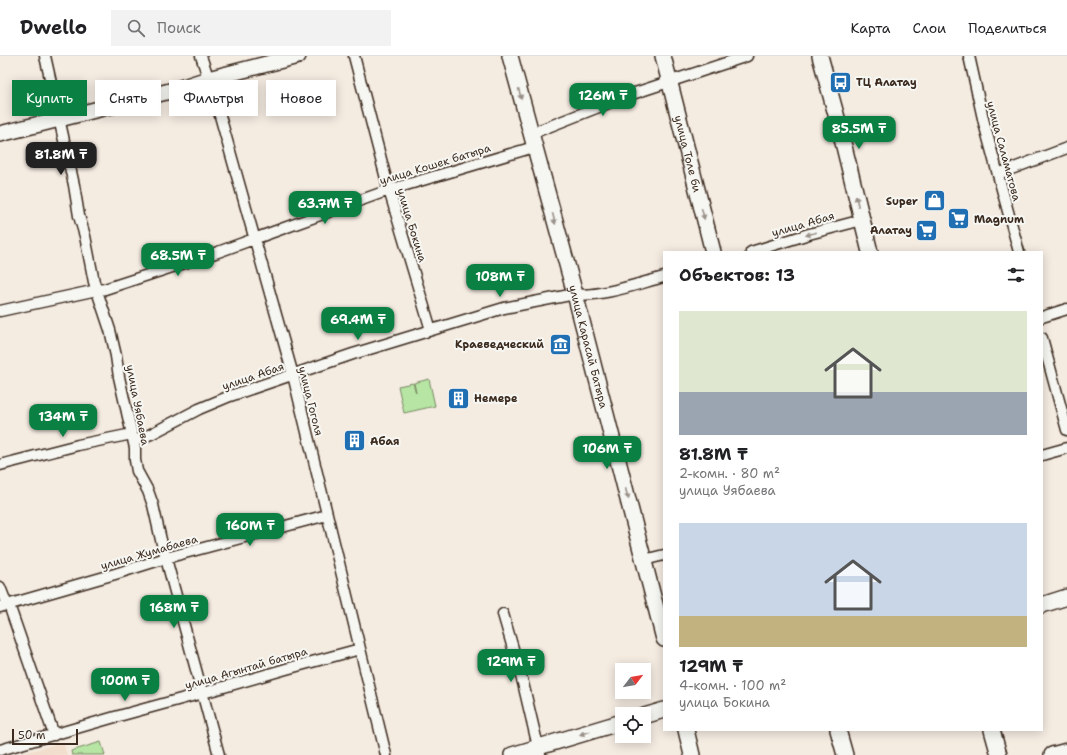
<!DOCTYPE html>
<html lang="ru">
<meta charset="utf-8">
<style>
:root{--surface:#fff;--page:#f2f2f2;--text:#202124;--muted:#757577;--line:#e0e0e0;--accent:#0b8043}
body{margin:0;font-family:"Shantell Sans",sans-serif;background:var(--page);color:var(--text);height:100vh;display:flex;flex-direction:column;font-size:15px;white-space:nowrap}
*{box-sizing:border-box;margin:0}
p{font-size:13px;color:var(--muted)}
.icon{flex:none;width:22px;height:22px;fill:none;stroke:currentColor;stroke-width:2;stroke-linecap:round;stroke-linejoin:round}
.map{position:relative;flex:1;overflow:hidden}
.details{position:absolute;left:663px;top:195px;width:380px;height:480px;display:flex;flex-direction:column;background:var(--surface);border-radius:0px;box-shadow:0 2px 10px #0003}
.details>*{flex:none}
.hud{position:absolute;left:12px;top:24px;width:380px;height:36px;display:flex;gap:8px}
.needle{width:26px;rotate:59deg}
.controls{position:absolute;left:615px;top:607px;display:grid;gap:8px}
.controls a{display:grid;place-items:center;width:36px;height:36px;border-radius:0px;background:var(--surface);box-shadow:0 2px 10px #0003;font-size:20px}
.scale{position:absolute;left:12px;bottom:10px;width:66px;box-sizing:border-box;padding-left:4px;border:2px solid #3b2a1e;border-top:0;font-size:11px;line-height:14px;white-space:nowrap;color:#3b2a1e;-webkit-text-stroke:3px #f6f6f2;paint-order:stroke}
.price{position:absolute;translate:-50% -34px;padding:0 9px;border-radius:8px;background:var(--accent);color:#fff;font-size:13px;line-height:26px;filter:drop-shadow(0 1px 2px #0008)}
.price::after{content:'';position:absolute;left:50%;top:24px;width:12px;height:9px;margin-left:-6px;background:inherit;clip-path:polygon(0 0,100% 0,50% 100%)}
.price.selected{background:#222;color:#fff}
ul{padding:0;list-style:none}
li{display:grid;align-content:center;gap:8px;height:212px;padding:0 16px}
li span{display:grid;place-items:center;height:124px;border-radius:0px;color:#555}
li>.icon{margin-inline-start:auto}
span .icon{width:72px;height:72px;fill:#fffc;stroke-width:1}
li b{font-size:17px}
h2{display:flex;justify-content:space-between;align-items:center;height:48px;padding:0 16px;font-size:17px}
.pill{padding:0 14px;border-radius:0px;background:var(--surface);box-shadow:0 2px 10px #0003;font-size:14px;line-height:36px}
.pill.selected{background:var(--accent);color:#fff}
header{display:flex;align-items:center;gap:24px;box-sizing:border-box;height:56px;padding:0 20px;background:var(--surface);border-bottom:1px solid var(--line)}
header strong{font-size:19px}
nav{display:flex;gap:22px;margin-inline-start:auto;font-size:14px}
.search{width:280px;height:36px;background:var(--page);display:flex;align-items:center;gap:10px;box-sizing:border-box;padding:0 14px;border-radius:0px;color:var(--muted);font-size:15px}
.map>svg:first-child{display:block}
</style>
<header>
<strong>Dwello</strong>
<div class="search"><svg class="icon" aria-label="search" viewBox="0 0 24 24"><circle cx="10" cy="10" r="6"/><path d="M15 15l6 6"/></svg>Поиск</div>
<nav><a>Карта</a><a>Слои</a><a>Поделиться</a></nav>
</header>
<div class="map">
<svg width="1067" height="699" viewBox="0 0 1067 699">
<rect width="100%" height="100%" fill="#f4ebe1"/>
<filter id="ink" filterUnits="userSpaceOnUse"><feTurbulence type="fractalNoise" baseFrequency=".025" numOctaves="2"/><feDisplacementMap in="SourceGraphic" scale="8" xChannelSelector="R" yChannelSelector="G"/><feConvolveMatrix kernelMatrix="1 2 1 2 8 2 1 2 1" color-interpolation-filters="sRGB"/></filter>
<g filter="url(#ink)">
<path fill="#f1decc" d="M63,686l4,13h-50z"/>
<path fill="#b6e5a4" stroke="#788861" d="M429,323l6,27 -31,7 -6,-27 15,-3 3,10 -2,-10z
M101,686l4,13h-33l-1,-4z"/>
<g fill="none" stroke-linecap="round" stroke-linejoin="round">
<defs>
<path id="street" d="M45,0l29,129 5,31 6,20 9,46 16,48 6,26 3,21 16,71v12l2,11 11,20 5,14 8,35 58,215
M201,0l14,42 78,277 93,380
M354,0l35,134 42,140
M969,0l15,67 35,129
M530,78l99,-39 118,-39
M998,118l69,-26
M751,196l58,-18 53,-14
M0,255l97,-21 8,-1 113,-37 171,-62 145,-43
M1042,261l25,-8
M1042,282l25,92
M134,385l17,-7 48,-25 31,-13 123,-42 151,-46 71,-14c24,4 65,-11 89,-17
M1042,399l25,-7
M0,409l78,-20 54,-11
M644,504l20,-5
M0,531l7,18
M9,549l45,130
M0,551l115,-33 51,-16 161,-43
M503,558l20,69 17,72
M0,694l115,-33 88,-24 83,-24 74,-20"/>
<g id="secondary">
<path id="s1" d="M510,0l65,238 89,345"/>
<path id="s2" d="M663,0l50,196"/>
<path d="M820,0l17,62 33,134"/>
<path d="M0,78l174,-44 34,-11 90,-23"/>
<path d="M1042,549l25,-8"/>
<path d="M644,660l20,-6"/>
<path d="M686,674l6,25"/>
<path d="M838,674l7,25"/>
<path d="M992,674l7,25"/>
<path d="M512,699l110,-33"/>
<path d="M1052,699l15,-4"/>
</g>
</defs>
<use href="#street" stroke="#3b2a1e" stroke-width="13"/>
<use href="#secondary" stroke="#3b2a1e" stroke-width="18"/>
<use href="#street" stroke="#f6f6f2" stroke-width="10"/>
<use href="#secondary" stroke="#f6f6f2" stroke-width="15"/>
</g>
<defs><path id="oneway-solid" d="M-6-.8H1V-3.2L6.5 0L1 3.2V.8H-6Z"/></defs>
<g fill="#989088">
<use href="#oneway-solid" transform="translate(520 38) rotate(75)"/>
<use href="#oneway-solid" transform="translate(857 145) rotate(-103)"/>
<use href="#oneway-solid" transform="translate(703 158) rotate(76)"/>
<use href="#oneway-solid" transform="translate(554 163) rotate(75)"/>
<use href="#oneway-solid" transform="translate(811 178) rotate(164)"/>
<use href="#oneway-solid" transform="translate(627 438) rotate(75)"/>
<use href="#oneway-solid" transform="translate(585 677) rotate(163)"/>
</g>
</g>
<defs>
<symbol id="bus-square" viewBox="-11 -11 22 22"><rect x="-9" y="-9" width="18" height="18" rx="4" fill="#1f6fb2" stroke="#f6f6f2"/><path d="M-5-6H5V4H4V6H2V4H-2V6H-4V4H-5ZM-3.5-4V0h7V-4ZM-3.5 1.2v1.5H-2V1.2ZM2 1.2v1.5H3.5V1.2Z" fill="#fff"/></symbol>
<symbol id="shop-square" viewBox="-11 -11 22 22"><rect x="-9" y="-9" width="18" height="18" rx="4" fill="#1f6fb2" stroke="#f6f6f2"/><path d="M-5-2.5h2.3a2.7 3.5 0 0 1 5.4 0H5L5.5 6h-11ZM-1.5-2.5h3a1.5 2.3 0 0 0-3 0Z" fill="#fff"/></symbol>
<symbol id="supermarket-square" viewBox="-11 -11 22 22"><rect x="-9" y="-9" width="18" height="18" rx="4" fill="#1f6fb2" stroke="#f6f6f2"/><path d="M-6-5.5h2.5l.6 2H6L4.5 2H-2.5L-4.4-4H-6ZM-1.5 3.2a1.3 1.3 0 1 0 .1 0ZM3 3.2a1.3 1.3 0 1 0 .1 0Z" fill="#fff"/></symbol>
<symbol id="museum-square" viewBox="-11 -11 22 22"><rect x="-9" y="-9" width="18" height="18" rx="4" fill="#1f6fb2" stroke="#f6f6f2"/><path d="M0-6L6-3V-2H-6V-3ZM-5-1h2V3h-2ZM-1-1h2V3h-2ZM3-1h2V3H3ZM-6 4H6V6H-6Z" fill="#fff"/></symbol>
<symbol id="building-square" viewBox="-11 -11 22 22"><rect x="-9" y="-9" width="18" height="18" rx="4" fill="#1f6fb2" stroke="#f6f6f2"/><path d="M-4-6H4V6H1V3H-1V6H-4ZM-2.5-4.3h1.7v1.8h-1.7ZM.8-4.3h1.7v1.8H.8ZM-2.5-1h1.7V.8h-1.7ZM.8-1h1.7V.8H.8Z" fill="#fff"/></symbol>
</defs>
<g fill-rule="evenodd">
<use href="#bus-square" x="828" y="14" width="25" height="25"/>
<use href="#shop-square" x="922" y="132" width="25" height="25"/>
<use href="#supermarket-square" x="946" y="150" width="25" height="25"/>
<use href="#supermarket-square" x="914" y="162" width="25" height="25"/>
<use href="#museum-square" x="548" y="276" width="25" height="25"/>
<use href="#building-square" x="446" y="330" width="25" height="25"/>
<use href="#building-square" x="342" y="372" width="25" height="25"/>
</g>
<g text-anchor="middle" stroke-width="4" stroke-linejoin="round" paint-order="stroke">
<g font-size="11" font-weight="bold" fill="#3b2a1e" stroke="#f6f6f2" text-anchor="start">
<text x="856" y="30">ТЦ Алатау</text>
<text x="918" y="149" text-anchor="end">Super</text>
<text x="974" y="167">Magnum</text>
<text x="912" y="178" text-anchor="end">Алатау</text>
<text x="544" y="292" text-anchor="end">Краеведческий</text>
<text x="474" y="346">Немере</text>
<text x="370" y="389">Абая</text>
</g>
<g font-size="11" fill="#3b2a1e" stroke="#f6f6f2">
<text transform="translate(1004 95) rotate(75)" y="4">улица Саламатова</text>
<text dy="4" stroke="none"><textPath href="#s2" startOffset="101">улица Толе би</textPath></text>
<text transform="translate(435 108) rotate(-17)" y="4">улица Кошек батыра</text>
<text transform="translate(803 168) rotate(-16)" y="4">улица Абая</text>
<text transform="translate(412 169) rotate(73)" y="4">улица Бокина</text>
<text dy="4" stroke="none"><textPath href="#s1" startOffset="301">улица Карасай Батыра</textPath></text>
<text transform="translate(253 320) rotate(-19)" y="4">улица Абая</text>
<text transform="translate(311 345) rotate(76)" y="4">улица Гоголя</text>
<text transform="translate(138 349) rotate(79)" y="4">улица Уябаева</text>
<text transform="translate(149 496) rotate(-16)" y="4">улица Жумабаева</text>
<text transform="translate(246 612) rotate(-16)" y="4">улица Агынтай батыра</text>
</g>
</g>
</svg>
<div class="controls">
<a><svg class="needle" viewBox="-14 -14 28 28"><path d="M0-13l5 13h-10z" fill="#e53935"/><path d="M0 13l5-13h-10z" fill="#757577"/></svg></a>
<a><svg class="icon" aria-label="locate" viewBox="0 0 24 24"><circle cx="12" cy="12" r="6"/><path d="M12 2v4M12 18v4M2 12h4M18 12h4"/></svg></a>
</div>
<div class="scale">50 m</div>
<b class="price" style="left:603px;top:61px">126M ₸</b>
<b class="price" style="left:859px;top:94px">85.5M ₸</b>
<b class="price selected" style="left:61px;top:120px">81.8M ₸</b>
<b class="price" style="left:325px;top:169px">63.7M ₸</b>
<b class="price" style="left:178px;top:221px">68.5M ₸</b>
<b class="price" style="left:500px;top:242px">108M ₸</b>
<b class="price" style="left:358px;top:285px">69.4M ₸</b>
<b class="price" style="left:63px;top:382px">134M ₸</b>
<b class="price" style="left:607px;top:414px">106M ₸</b>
<b class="price" style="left:250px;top:491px">160M ₸</b>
<b class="price" style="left:174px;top:573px">168M ₸</b>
<b class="price" style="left:511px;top:627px">129M ₸</b>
<b class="price" style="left:125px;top:646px">100M ₸</b>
<div class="hud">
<a class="pill selected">Купить</a>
<a class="pill">Снять</a>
<a class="pill">Фильтры</a>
<a class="pill">Новое</a>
</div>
<section class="details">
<h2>Объектов: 13<svg class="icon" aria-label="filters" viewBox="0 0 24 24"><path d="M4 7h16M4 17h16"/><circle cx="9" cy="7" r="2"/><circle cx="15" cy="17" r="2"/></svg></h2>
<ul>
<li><span style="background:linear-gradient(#dfe7d0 65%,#9aa5b1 0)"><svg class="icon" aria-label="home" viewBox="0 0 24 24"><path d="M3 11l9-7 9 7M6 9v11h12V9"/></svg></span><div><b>81.8M ₸</b><p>2-комн. · 80 m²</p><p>улица Уябаева</p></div></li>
<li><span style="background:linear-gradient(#c9d6e8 75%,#c2b280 0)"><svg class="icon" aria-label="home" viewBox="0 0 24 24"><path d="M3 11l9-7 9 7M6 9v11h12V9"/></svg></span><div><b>129M ₸</b><p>4-комн. · 100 m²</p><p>улица Бокина</p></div></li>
</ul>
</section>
</div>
